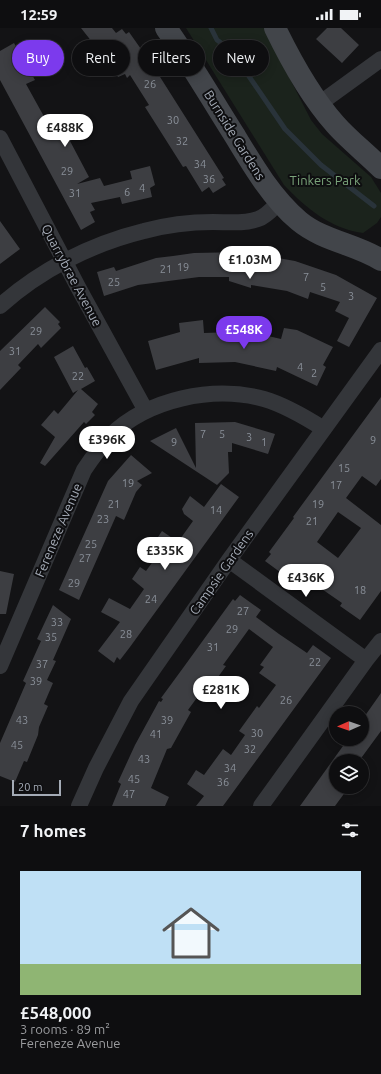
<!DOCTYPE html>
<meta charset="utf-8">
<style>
:root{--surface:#0e0e10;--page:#171719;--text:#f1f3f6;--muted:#9b9c9f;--line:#2e2e30;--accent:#7c3aed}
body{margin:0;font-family:Ubuntu,sans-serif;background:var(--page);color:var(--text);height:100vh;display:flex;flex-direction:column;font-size:15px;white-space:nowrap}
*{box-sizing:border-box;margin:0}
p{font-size:13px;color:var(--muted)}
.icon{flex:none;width:22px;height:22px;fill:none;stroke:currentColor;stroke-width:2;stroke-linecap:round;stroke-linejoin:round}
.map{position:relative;height:778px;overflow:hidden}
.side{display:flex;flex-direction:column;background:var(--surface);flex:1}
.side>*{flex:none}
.top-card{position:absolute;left:12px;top:12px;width:357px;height:36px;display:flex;gap:8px}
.needle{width:26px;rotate:268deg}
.fabs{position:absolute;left:329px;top:678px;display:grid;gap:8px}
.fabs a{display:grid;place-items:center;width:40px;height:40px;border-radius:50%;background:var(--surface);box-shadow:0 2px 10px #0003,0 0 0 1px var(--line);font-size:20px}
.scale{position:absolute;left:12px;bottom:10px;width:49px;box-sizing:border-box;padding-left:4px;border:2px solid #a4abb6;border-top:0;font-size:11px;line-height:14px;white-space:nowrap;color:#a4abb6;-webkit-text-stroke:3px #0e0e10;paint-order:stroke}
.price{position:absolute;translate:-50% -34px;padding:0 9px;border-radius:14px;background:#fff;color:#222;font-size:13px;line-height:26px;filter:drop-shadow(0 1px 2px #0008)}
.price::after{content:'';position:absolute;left:50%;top:24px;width:12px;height:9px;margin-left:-6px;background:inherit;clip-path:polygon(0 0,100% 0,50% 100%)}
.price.current{background:var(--accent);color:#fff}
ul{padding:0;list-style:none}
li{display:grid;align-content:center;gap:8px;height:212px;padding:0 20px}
li span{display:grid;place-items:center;height:124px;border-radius:0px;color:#555}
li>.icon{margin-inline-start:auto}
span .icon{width:72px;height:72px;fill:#fffc;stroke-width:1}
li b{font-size:17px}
h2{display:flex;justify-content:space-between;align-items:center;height:48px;padding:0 20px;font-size:17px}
.pill{padding:0 14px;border-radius:18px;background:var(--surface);box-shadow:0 2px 10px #0003,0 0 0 1px var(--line);font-size:14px;line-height:36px}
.pill.current{background:var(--accent);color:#fff}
.status{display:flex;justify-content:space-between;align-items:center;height:28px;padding:0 20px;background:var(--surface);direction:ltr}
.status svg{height:11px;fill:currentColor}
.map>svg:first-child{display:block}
</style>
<div class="status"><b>12:59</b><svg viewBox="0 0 49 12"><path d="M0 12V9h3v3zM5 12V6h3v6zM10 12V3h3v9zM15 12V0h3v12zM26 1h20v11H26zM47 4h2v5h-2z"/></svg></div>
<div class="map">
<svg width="381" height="778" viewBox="0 0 381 778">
<rect width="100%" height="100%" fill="#131315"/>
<path fill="#1b231c" d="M186,0h78l47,92 11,14 49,43 10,16v24l-4,6 -14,10c-32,-4 -57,-25 -79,-48z"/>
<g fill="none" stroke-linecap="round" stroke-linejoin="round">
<path stroke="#29333a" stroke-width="5" d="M211,0l6,12 14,10 54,79 36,36 53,41"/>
</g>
<path fill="#3d3e42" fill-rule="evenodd" d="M81,0h31l4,5 6,-4 4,5 3,-2 26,37 69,109 -2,1 4,6 -13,8 -4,-6 -7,5 -16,-26 -3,1 -38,-60 4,-2 -19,-30 -3,3 -2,-4 -7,3 -11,-17 -4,2 -9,-14 2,-1z
M327,0h14l18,17 -17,18 -26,-24z
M14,15l21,37 -9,4 21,38 6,-4 6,11 17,-8 7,13 -13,7 19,36 -12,7 23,-6 4,8 28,-7 -2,-8 20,-5 5,19 -5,3 2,9 -30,7 -2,-7 -29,6 4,7 -5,2 5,10 -14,8 -81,-150v-29z
M0,193l20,28 -20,15z
M244,224l51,9 41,14 41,23 -28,49 -12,-6 12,-23 -14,-7 5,-9 -30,-10 -2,7 -21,-8 -36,-6v3l-22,-7v-4h-30l-61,8 -34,11 -7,-24 17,-5 2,4 40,-13 17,-2 21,-3z
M45,279l15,15 -2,2 3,4 -20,20 -3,-4 -20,21 3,3 -21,22v-39z
M203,292l1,13 29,-1 1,-4 47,11 3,-11 13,2 36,17 -10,18 3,2 -9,19 -40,-19 -1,4 -41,-9 -36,1v-5l-43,12 -8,-29 32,-9 -1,-9z
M73,318l12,22 2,-1 8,14 -14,8 17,15 -6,8 3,3 -9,9 -2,-2 -39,44 -5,-3 15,-26 -14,-12 13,-15 4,4 20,-24 -5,3 -19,-36z
M381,369v82l-5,7 -14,-10 -16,22 35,27v66l-21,29 -20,-14 2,-3 -52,-36 -6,8 -19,-14 6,-7 -2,-2 25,-34 -1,-1zM338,484l23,16 -23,30 -21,-16z
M235,394l40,12 -7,20 -36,-11v9h-4l1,21 -12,12 -67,-44 26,-13 20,40 -1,-45z
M131,427l21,18 -15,8 5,4 -6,7 -12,28 -8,-4 -37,84 -20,-10 49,-109z
M221,456l18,13 -109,150 -10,13 -3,-3 -3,6 -16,-12 22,-29 -19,-10 8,-14 21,11 14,-20 -12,-10 8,-12 6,4 16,-22 -8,-6 8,-12 16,11 15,-21 -9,-7 -2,-5 8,-13 14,11z
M0,543l14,3 -8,40h-6z
M240,567l21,15 -5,7 23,17 28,19 6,-8 18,13 -108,148h-27l8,-10 -17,-12 9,-14 8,5 19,-26 8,6 14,-20 -6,-4 18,-25 2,2 17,-23 -17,-12 5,-6 -4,-2 13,-18 -24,-18 -26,36 3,1 -18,25 -4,-3 -16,22 3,2 -20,36 -4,1 -16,39 18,9 -4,9h-53l9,-22 -3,-2 17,-37 24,-44 2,1 2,-3 -2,-1 22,-30 50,-69 2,2z
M53,577l18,14 -18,41 3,1 -9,19 6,3 -9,21 4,2 -9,21 -1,8 -11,27 -3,-1 -9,21 -15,-6v-33l26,-60 -3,-2 18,-40 -4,-2z
M381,665v38l-22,30h-23v26h13l-14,19h-35l48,-67h14v-19z"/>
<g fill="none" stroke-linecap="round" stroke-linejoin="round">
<path stroke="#34363a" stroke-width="16" d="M319,76l62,-45
M0,110l78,149 68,124
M0,278c40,-36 91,-62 144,-75 22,-6 46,-9 69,-9 15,0 31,2 45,-3 9,-3 15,-11 21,-17
M229,532l137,100
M0,638l84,-196c8,-12 16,-23 26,-34 38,-37 103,-51 154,-37 21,6 41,18 60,30
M79,778l17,-38 35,-67 98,-141 152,-210
M261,778l105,-146 15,-19"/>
<path stroke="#42454a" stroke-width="22" d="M166,0c25,35 46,72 69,108 18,30 37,62 64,85 24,20 57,23 82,39
M275,0c16,33 35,68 60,96 13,15 31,29 46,44"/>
</g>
<g text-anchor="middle" stroke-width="4" stroke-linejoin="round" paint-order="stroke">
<g font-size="11" fill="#8a9099">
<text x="150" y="60">26</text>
<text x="173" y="96">30</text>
<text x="182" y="117">32</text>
<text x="200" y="140">34</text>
<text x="67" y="147">29</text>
<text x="209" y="155">36</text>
<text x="142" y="164">4</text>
<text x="127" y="168">6</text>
<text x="75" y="169">31</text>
<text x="183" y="243">19</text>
<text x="166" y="245">21</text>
<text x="306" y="253">7</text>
<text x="114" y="258">25</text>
<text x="323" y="263">5</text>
<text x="351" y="272">3</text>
<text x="36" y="307">29</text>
<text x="15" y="327">31</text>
<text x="300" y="343">4</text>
<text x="314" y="349">2</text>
<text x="78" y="352">22</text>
<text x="203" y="410">7</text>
<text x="222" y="410">5</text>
<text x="249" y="413">3</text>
<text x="373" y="416">9</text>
<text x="174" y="418">9</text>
<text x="264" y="418">1</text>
<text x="344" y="444">15</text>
<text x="128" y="459">19</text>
<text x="336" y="461">17</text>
<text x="114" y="480">21</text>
<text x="318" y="480">19</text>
<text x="216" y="486">14</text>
<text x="103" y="495">23</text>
<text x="312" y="497">21</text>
<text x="91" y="520">25</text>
<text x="85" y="534">27</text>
<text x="74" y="559">29</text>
<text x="360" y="566">18</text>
<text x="151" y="575">24</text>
<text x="243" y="587">27</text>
<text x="57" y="598">33</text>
<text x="232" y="605">29</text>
<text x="126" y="610">28</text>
<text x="51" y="613">35</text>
<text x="213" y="623">31</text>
<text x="315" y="638">22</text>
<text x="42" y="640">37</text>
<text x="36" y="657">39</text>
<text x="286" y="676">26</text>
<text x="22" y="696">43</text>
<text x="167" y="696">39</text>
<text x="257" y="709">30</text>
<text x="156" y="710">41</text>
<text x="17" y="721">45</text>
<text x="250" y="725">32</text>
<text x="144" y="735">43</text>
<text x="230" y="744">34</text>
<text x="134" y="755">45</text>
<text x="223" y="758">36</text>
<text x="129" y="770">47</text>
</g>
<g font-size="13" fill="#a4abb6" stroke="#0e0e10">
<text transform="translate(235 107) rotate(58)" y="5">Burnside Gardens</text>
<text transform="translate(72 247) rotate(62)" y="5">Quarrybrae Avenue</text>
<text transform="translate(58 502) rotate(-67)" y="5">Fereneze Avenue</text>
<text transform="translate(221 544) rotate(-55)" y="5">Campsie Gardens</text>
</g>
<g font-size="13" fill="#7aa37a" stroke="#0e0e10">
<text x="325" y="157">Tinkers Park</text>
</g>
</g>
</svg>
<div class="fabs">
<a><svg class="needle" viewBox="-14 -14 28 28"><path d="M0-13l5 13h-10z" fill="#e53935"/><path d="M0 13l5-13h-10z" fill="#9b9c9f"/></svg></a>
<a><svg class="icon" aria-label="layers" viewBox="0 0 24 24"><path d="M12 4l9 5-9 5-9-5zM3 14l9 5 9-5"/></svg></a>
</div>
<div class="scale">20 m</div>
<b class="price" style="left:65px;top:120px">£488K</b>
<b class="price" style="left:250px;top:252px">£1.03M</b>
<b class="price current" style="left:244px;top:322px">£548K</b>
<b class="price" style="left:107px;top:432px">£396K</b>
<b class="price" style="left:165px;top:543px">£335K</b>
<b class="price" style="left:306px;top:570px">£436K</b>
<b class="price" style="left:221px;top:682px">£281K</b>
<div class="top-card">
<a class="pill current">Buy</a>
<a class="pill">Rent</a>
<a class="pill">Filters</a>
<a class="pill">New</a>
</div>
</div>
<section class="side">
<h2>7 homes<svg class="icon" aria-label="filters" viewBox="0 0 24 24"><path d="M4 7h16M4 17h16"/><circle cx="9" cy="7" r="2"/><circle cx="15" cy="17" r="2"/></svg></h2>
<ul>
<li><span style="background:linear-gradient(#bfe0f5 75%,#8fb573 0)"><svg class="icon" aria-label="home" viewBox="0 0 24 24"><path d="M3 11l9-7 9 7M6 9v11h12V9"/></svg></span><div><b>£548,000</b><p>3 rooms · 89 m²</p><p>Fereneze Avenue</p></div></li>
</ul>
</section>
